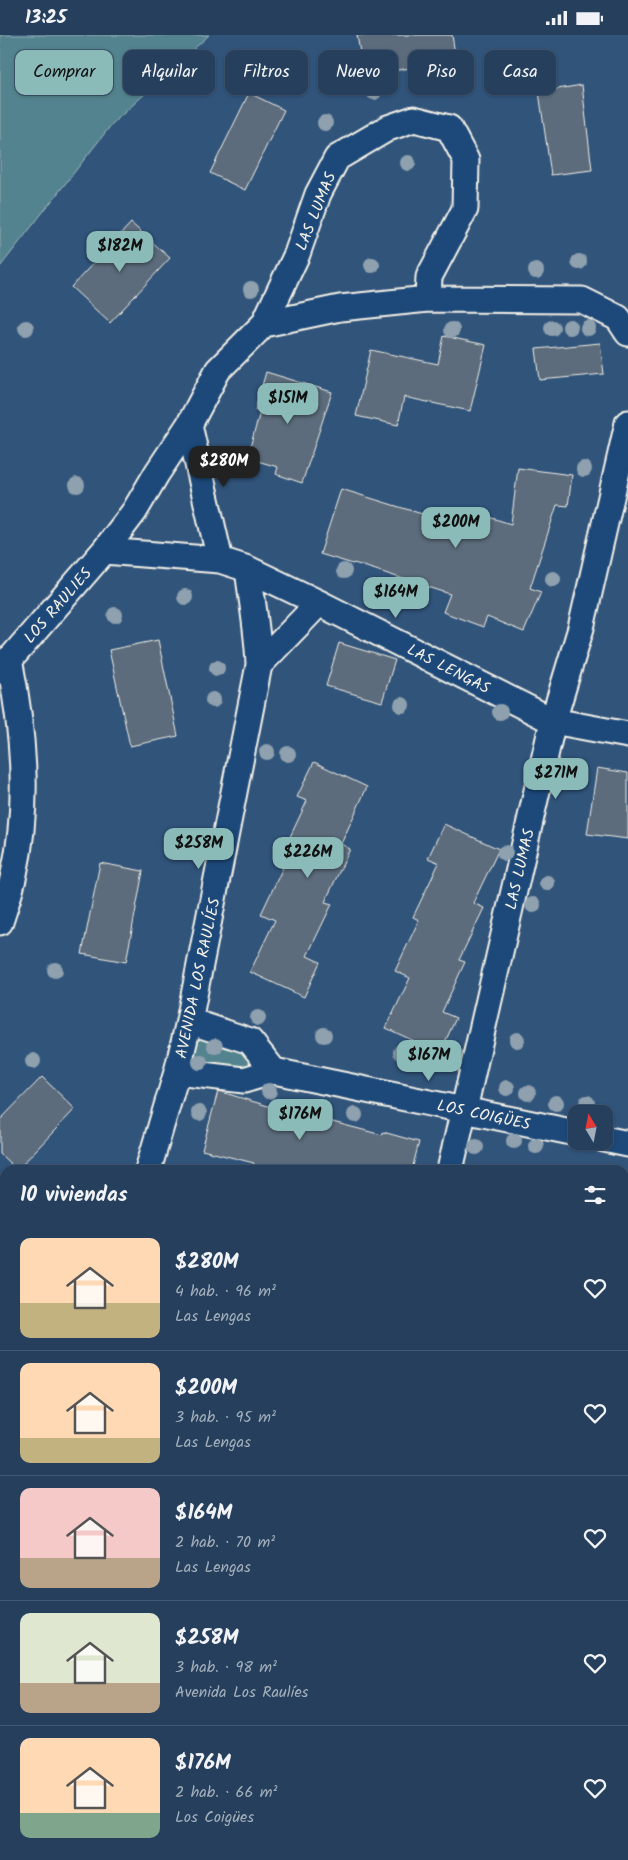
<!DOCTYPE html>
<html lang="es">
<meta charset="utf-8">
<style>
:root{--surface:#253f5c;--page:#2d4662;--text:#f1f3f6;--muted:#a3afbb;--line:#425872;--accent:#8bbbb9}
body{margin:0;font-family:Kalam,sans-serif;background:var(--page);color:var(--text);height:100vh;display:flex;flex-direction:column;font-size:19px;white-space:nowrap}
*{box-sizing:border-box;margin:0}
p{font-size:16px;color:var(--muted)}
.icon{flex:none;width:28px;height:28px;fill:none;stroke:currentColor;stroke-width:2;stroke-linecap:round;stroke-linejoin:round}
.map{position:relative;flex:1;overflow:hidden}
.details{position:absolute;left:0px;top:1130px;width:629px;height:695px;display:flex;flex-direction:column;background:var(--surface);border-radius:15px 15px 0 0;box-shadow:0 1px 4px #0004,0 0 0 1px var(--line)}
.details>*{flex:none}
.hud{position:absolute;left:15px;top:15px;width:599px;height:45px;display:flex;gap:10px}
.needle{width:32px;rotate:350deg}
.tools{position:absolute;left:568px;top:1070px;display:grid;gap:10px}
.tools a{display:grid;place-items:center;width:45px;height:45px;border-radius:10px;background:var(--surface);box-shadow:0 1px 4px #0004,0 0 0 1px var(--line);font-size:25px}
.price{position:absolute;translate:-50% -42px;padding:0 11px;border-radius:10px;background:var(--accent);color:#111;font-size:16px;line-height:32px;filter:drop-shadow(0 1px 2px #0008)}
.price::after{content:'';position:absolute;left:50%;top:30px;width:15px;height:11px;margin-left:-8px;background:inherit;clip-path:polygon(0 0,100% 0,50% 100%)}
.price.selected{background:#222;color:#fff}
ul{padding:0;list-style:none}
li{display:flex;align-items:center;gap:15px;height:125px;padding:0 20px}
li+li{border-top:1px solid var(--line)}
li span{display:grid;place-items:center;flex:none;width:140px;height:100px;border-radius:10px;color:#555}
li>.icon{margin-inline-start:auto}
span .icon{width:60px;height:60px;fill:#fffc;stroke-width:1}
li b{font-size:21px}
h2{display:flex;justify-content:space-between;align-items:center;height:60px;padding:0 20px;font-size:21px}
.pill{padding:0 18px;border-radius:10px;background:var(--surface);box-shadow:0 1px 4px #0004,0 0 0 1px var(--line);font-size:18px;line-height:45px}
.pill.selected{background:var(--accent);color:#111}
.status{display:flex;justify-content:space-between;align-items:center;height:35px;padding:0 25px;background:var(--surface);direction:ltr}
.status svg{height:14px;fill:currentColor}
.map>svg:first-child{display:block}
</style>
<div class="status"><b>13:25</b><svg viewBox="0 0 49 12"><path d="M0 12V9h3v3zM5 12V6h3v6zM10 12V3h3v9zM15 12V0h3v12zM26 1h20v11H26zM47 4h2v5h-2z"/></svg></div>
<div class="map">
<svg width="628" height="1825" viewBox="0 0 628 1825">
<rect width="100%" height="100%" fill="#31547b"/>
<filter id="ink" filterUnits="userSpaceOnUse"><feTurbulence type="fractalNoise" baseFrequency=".02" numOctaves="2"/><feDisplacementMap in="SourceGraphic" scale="10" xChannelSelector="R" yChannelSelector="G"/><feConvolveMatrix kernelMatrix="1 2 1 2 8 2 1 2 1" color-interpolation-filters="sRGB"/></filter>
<g filter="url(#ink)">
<path fill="#52838e" stroke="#a3babb" d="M0,0h209l-97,89 -112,143z
M198,996l43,17 11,13 -6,11 -59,-5z
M0,1708l5,1v111h11l-1,5h-15z"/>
<path fill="#5c6c7c" stroke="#f4f1e8" d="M357,0h95l4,25 -92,16z
M582,50l10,85 -41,5 -12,-83z
M249,58l35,17 -39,80 -35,-17z
M131,188l39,35 -60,65 -39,-36z
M444,301l42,9 -16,66 -66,-14 -6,28 -42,-9 15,-66 67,14z
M600,308l4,31 -64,6 -4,-31z
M266,337l66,20 -30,91 -26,-9 2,-7 -31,-9 13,-46 -5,-2z
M518,433l54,7 -4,31 -11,-1 -27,83 11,4 -17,40 -37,-15 -4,10 -40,-15 7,-18 -96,-31 -1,1 -33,-10 21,-65 133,41 5,-16 32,10z
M158,605l20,96 -48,10 -21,-96z
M339,608l56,17 -13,42 -56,-16z
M314,727l53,25 -26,57 9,5 -25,53 7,2 -25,52 13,6 -16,35 -54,-25 25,-52 -14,-6 25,-53 -6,-3 27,-57 -10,-4z
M597,733l31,5v66l-41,-5z
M444,789l55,25 -26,54 11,5 -25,52 6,2 -23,50 14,6 -16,35 -54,-25 24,-50 -15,-7 24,-51 -6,-3 26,-54 -11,-5z
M100,828l43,8 -17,91 -44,-8z
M42,1042l33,32 -58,61 -17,-16v-34z
M218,1056l110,33 1,-3 53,14 1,-3 36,10 -7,28h-145l-14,-4 1,-3 -52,-13z"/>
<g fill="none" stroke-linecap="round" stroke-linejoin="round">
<defs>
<path id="minor" d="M264,289l33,-70 21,-60 19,-36 51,-30 26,-9 35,9 17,32 -1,49 -36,68 -1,22
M189,390l31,135
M104,516l116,9 28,9 71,34 234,118 75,14
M259,630l60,-62
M0,636l104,-120 30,-39 23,-39 32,-48 29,-55 46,-46 76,-16 88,-9 154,1 36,18 10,15
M0,887c5,-16 11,-32 14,-48 16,-71 9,-145 -5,-215
M189,986l61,20 24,30
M177,1037l67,8 30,-9 302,62
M604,1104l24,5
M148,1135l29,-98 12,-51 70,-356c-1,-32 -7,-64 -11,-96
M450,1135l103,-449 28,-93 47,-205
M0,1328l5,-3
M0,1692l5,1
M624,1809l4,1
M574,1825l1,-5"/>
</defs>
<use href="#minor" stroke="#f4f1e8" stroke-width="29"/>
<use href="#minor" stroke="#1f4a7a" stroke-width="25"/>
</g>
<g fill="#8fa1af">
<circle cx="374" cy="57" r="8"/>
<circle cx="325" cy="88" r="8"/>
<circle cx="408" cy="128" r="8"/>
<circle cx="579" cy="227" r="8"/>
<circle cx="372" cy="230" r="8"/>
<circle cx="536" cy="236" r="8"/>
<circle cx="251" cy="254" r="8"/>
<circle cx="570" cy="292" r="8"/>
<circle cx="26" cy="293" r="8"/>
<circle cx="552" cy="293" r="8"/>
<circle cx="588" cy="293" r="8"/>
<circle cx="452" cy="295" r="8"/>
<circle cx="221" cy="427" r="8"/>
<circle cx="584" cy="434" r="8"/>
<circle cx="77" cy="450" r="8"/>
<circle cx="344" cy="536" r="8"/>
<circle cx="553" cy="544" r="8"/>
<circle cx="415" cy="559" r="8"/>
<circle cx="185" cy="562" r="8"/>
<circle cx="115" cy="580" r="8"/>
<circle cx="217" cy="633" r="8"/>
<circle cx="213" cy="665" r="8"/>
<circle cx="402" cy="670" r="8"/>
<circle cx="500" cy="677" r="8"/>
<circle cx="267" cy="717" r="8"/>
<circle cx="288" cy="719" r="8"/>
<circle cx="505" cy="818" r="8"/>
<circle cx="547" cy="848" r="8"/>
<circle cx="533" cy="870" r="8"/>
<circle cx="55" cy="935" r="8"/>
<circle cx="258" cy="983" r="8"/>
<circle cx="324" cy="1000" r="8"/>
<circle cx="517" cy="1005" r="8"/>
<circle cx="215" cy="1011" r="8"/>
<circle cx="450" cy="1013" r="8"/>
<circle cx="401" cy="1017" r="8"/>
<circle cx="33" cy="1026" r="8"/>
<circle cx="200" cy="1027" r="8"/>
<circle cx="507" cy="1053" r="8"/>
<circle cx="269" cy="1056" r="8"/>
<circle cx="528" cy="1058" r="8"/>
<circle cx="556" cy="1068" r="8"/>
<circle cx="587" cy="1068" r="8"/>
<circle cx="199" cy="1078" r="8"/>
<circle cx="355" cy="1080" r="8"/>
<circle cx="514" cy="1106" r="8"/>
<circle cx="536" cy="1111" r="8"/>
<circle cx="476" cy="1112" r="8"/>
</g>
</g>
<g text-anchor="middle" stroke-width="4" stroke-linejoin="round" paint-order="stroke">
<g font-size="16" fill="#f4f1e8" stroke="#1f4a7a">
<text transform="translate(315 176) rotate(-68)" y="6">LAS LUMAS</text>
<text transform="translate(57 570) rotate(-49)" y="6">LOS RAULIES</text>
<text transform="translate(449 633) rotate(27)" y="6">LAS LENGAS</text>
<text transform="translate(519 834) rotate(-77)" y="6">LAS LUMAS</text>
<text transform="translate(197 943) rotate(-78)" y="6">AVENIDA LOS RAULÍES</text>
<text transform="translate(484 1079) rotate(12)" y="6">LOS COIGÜES</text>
</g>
</g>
</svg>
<div class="tools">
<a><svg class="needle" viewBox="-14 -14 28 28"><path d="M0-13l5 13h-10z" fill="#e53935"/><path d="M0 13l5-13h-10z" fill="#a3afbb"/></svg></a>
</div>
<b class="price" style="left:120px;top:238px">$182M</b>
<b class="price" style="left:288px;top:390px">$151M</b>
<b class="price selected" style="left:224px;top:453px">$280M</b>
<b class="price" style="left:456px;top:514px">$200M</b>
<b class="price" style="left:396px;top:584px">$164M</b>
<b class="price" style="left:556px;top:765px">$271M</b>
<b class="price" style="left:199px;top:835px">$258M</b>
<b class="price" style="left:308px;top:844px">$226M</b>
<b class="price" style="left:429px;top:1047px">$167M</b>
<b class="price" style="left:300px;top:1106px">$176M</b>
<div class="hud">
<a class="pill selected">Comprar</a>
<a class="pill">Alquilar</a>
<a class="pill">Filtros</a>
<a class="pill">Nuevo</a>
<a class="pill">Piso</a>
<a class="pill">Casa</a>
</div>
<section class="details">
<h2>10 viviendas<svg class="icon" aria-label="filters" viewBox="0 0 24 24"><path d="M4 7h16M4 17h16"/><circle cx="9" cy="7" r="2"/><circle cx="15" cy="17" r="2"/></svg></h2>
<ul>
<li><span style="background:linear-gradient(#ffd9b3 65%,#c2b280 0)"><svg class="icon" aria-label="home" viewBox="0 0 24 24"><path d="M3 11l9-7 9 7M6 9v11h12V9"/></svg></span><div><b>$280M</b><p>4 hab. · 96 m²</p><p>Las Lengas</p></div><svg class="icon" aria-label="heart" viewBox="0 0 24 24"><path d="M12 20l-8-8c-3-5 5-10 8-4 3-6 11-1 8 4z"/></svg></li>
<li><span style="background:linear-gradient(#ffd9b3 75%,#c2b280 0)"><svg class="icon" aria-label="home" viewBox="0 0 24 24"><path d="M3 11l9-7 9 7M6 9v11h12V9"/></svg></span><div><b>$200M</b><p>3 hab. · 95 m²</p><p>Las Lengas</p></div><svg class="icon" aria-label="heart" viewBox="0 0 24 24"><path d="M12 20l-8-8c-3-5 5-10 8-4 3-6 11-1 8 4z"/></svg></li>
<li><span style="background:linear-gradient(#f6c9c9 70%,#b9a48a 0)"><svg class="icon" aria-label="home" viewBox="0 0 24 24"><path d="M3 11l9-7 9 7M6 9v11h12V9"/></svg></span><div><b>$164M</b><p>2 hab. · 70 m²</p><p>Las Lengas</p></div><svg class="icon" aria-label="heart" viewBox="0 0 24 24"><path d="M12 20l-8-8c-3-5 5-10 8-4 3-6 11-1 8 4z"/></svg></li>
<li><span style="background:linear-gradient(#dfe7d0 70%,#b9a48a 0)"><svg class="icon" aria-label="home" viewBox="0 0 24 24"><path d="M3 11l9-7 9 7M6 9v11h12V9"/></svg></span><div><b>$258M</b><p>3 hab. · 98 m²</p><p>Avenida Los Raulíes</p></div><svg class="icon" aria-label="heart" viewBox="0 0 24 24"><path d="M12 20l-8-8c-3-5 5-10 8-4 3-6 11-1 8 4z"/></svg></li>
<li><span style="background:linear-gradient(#ffd9b3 75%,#7fa58c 0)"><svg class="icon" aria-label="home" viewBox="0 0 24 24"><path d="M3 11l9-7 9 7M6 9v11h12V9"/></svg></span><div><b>$176M</b><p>2 hab. · 66 m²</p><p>Los Coigües</p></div><svg class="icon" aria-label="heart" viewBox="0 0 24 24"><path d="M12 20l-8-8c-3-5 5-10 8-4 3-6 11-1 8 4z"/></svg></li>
</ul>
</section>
</div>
